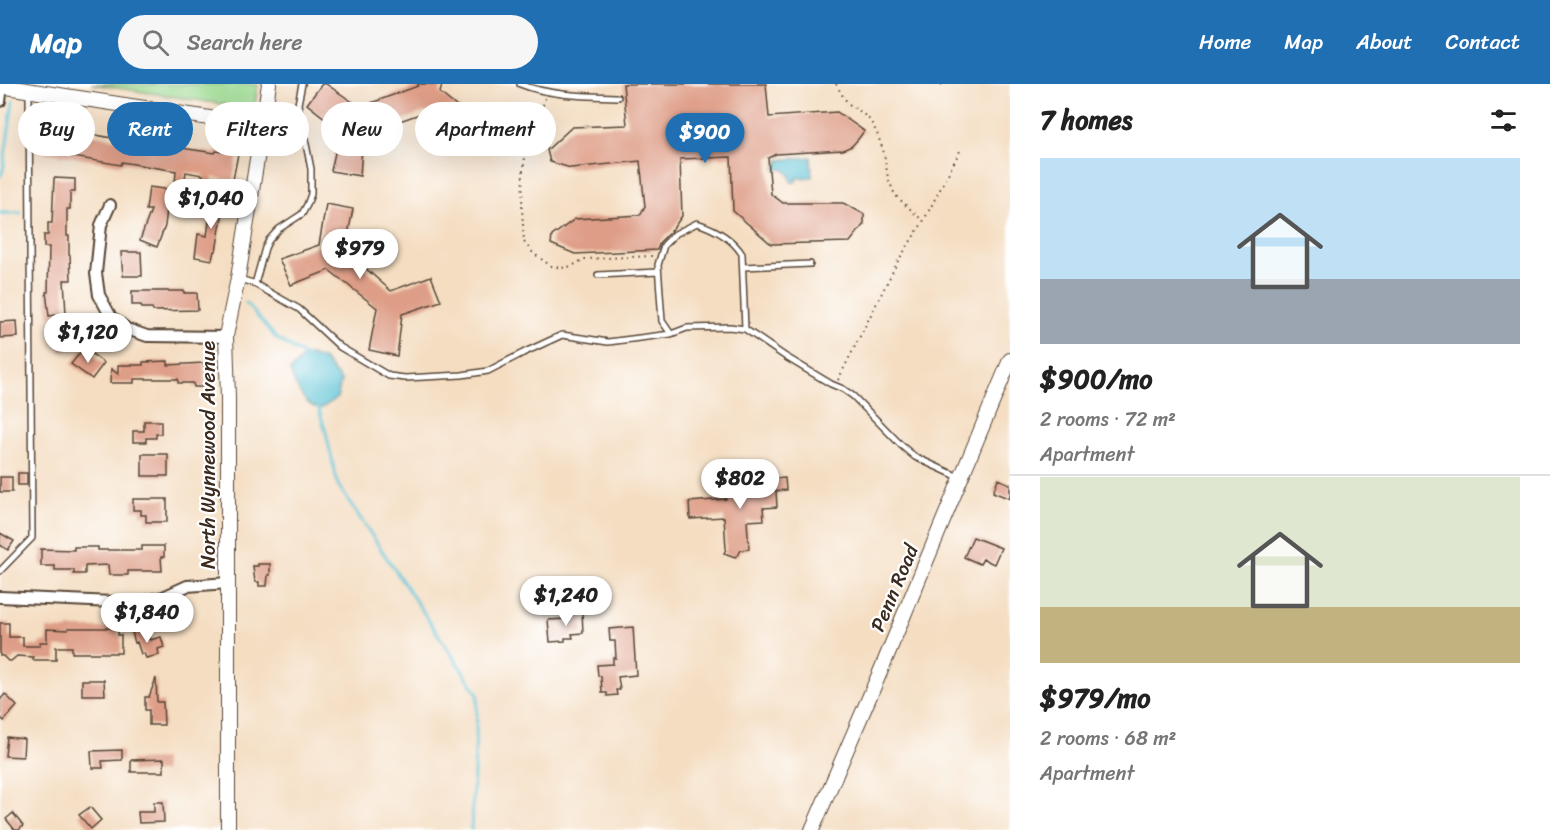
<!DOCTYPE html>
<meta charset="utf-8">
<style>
:root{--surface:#fff;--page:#f6f6f6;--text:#222;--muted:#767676;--line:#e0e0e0;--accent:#1f6fb2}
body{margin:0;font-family:Sriracha,sans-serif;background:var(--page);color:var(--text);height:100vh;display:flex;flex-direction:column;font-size:22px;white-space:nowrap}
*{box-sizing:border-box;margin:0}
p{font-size:20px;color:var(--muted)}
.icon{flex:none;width:33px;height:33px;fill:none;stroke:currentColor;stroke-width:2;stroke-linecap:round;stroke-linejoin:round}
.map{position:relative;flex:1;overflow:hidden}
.drawer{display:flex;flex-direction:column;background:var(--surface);width:540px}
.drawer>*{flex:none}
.hud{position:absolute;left:18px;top:18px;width:570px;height:54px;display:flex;gap:12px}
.price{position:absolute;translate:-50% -51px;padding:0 14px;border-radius:21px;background:#fff;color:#222;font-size:20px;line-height:39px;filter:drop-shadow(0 2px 3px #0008)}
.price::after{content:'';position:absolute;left:50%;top:36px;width:18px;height:14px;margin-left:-9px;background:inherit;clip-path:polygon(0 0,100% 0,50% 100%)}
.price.on{background:var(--accent);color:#fff}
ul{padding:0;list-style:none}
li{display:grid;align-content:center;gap:12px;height:318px;padding:0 30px}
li+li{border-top:2px solid var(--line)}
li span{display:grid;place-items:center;height:186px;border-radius:0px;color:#555}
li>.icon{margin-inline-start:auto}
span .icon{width:108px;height:108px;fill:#fffc;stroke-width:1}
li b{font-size:26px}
h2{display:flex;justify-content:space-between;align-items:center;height:72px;padding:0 30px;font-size:26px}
.tag{padding:0 21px;border-radius:27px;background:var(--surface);box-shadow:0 6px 24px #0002;font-size:21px;line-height:54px}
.tag.on{background:var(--accent);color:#fff}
header{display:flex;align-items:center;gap:36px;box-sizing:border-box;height:84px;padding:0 30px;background:var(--accent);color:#fff}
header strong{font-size:28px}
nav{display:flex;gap:33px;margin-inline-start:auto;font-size:21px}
.search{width:420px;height:54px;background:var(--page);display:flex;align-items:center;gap:15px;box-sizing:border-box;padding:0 21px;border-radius:33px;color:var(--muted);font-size:22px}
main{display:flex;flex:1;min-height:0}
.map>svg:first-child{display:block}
</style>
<header>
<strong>Map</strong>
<div class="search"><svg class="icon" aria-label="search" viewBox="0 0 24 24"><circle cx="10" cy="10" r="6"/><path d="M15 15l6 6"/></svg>Search here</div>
<nav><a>Home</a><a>Map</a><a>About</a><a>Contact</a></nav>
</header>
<main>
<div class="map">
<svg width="1010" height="746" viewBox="0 0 1010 746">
<rect width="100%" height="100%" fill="#fff"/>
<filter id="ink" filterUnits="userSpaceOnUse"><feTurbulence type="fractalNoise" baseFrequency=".0167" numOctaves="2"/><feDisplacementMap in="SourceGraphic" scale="12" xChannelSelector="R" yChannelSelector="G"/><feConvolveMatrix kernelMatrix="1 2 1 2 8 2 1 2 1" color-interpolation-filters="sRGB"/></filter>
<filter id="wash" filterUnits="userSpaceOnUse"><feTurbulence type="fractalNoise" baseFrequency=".008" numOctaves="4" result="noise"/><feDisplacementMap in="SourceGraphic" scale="24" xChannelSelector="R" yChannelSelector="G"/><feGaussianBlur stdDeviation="1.35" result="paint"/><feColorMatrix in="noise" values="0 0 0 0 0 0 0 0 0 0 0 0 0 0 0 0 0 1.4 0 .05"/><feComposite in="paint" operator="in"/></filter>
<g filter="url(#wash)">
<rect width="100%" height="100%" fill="#f4ddc1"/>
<path fill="#99d88d" stroke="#6a8156" stroke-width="1.5" d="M91,0h167l-4,25z"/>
<path fill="#58c1d4" stroke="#4a7679" stroke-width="1.5" d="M811,73l1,20 -16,1v4h-5l-1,-7 -6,-6 -8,1v-5l3,-1v-4z
M310,271l14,5 17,21 -4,17 -15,10c-3,-1 -7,0 -10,-2 -10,-5 -19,-26 -22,-35l12,-13z"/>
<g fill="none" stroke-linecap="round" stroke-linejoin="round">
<path stroke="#58c1d4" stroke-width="3" d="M0,92l3,-6 10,-69
M0,129h21
M246,219l30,35 30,19 1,2
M317,319l9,30 12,52 140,209 -7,136"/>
</g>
<g id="blocks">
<path fill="#de9d86" d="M322,0h4l34,23 58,-21v-2h24l-2,9 32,26 -16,20 -31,-27 -62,22 -3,42 -29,-5 9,-41 -33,-26z
M623,0h143l3,33 68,-5 27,19 -5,7 -7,8 -9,4 -67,4 -8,4 3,36 12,9h60l21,11v10l-14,18 -79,2 -38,-33 -2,-54 -51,2 2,57 -10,14 -12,12 -3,8 -82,4 -24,-10 1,-8 23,-17 65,-4 5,-9 -5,-45 -69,7 -21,-6 -3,-12 25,-23 55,-2z
M41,41l77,14v-2l70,12 27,4 1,-2 22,3 -5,26 -20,-3 -2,13 -10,-1 2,-14 -17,-3 -2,13 -9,-1 1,-13 -54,-9 -1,3 -84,-14z
M54,94l21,1v13h-5v17h-3v27h2v19h1l1,25h-7l2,34 -17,2 -3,-24h2l1,-45h-5v-12h4v-12h4z
M149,103l22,3 -1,10h-2l-3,26 -8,21 -17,-7 11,-30h-5z
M208,114l17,2 -9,51h-2l-2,9 -17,-3 3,-23 9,2 3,-21h-5z
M326,120l27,5 -8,41 46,41 40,-15 10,25 -39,13 -5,42 -28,-6 8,-42 -48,-38 -38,15 -12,-26 40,-14z
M121,168h20l1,24h-19z
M132,207h52v2h13l1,17 -45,1 -1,-3h-10l-1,-3h-9z
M17,237l1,16 -18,1v-16z
M70,237l6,12 -2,1 5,9 -17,9 -11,-21z
M84,264l20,15 -12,16 -21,-15z
M168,277v4l36,-2 1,24h-11l-1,-4h-15v-4h-44v4h-24l1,-14 7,5v-9h25v-3z
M144,337h17v13h-5v4h-10v4h-13v-11h11z
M142,370h26v22h-26z
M18,389h9v12h-9z
M756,392l6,2 9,-1 1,2 13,-1 1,12 -10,1 1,16 -14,1 1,12 -17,1 2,28 -8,1 -2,4 -4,3 -11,-4 2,-4 -2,-32 -34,2 -1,-17 37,-3 -1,-9h16l2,-9 8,-1 1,-3z
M0,393h12v15h-12z
M998,395l12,5v15l-17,-7z
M133,415h34v23h-21v-7h-5v-5h-8z
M0,449l14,8 -6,9 -8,-5z
M973,453l28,11 -7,16 -11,-5 -3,5 -16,-7z
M142,462h22v11h-3l1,14h-34v4h-19l-1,-10 -23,1v8h-11v-4h-19v-4h-14v-17l33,1v-3h24v3h44z
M258,480h12v11h-2l-1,11h-8v-4h-4l-2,-16h5z
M582,526l1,23 -11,1 1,4h-8v3l-15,1 -2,-22 19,-1 -1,-8z
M0,539h9v14h14v9h17v-4h7v-13l21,1v-2h50v7h3v18h-49v-6h-16v13h-23v-3l-16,-1 -6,5h-3l-5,-5h-3z
M633,543l3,48 -18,2 2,13h-4l1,5 -10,1v-3h-5l-1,-17h-3l-1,-11 16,-1v-6h3l-1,-17h-5l-1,-12z
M144,544l3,10h2l1,2 11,-3 3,10 -6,2 1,6 -13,3 -2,-5 -3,1 -4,-12 -2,1 -3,-11z
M156,594l1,24h6l1,23h-15v-15h-4v-13h4z
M82,596h22l1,15h-23z
M5,610l12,12 -13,15 -4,-4v-17z
M7,653l17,2 -1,18 -18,-1z
M122,666v10l-20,1 1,7h-11l-1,-17z
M164,675v13h-33v-12z
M154,718h9l1,20 -25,1 -1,-11h16z
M90,723l11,13 -10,9 -12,-14z
M13,729l10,13 -4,4h-4l-9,-11z"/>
</g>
</g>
<g filter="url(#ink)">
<use href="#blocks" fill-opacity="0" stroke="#574536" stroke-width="1.5"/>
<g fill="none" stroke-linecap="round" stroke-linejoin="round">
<defs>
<path id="service" d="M520,0c30,12 66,12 98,13
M743,183l67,-3
M598,191l60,-3
M239,195l14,4 46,26 41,38 49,29 16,2 57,-3 26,-4 35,-18 39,-18 46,7 63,-8
M255,200l10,-36 4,-8 10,-11 23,-15 5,-9 4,-11v-25l-13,-65 4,-20
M745,245l-3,-75c-10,-16 -27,-25 -45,-31l-22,11 -11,11 -6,20 4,56 9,13 16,-6 43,-1 15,2 41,28 45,27 12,5 10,7 49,50 13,11 46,21
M0,487l32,-33 -3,-446"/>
<path id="minor" d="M0,17l2,-15
M110,121l-9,20 -5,48 3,22 12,22 16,12 20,7 79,1
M0,513l136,6 27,-6 24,-11 41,-3"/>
<path id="tertiary" d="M0,2l262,40
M228,746v-432l-2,-62 12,-58 31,-194
M812,746l69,-160 129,-310"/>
</defs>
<use href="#service" stroke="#574536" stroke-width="8"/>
<use href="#minor" stroke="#574536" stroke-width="14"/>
<use href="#tertiary" stroke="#574536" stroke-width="16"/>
<path stroke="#574536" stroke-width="2" stroke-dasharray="1.5 4.5" stroke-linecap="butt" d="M836,0l8,14 6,7 11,7 9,8 7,13 7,20 4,25 7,17 28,26
M941,0l3,5
M545,14l-2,7 -9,7 -5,19 -6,40 -1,37 2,34 9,11 18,13 11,2 10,-2 12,-7 69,-3
M838,296l60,-119 25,-39 38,-73"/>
<use href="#service" stroke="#fff" stroke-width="5"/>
<use href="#minor" stroke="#fff" stroke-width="10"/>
<use href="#tertiary" stroke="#fff" stroke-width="14"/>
</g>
</g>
<g text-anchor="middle" stroke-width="4.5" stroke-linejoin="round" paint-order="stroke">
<g font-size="20" fill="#3b2a1e" stroke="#fff">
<text transform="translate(208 371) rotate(-90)" y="7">North Wynnewood Avenue</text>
<text transform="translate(894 504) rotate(-67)" y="7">Penn Road</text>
</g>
</g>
</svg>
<b class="price on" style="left:705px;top:80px">$900</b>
<b class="price" style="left:211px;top:146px">$1,040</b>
<b class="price" style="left:360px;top:196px">$979</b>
<b class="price" style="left:88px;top:280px">$1,120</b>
<b class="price" style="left:740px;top:426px">$802</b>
<b class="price" style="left:566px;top:543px">$1,240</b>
<b class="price" style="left:147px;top:560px">$1,840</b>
<div class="hud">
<a class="tag">Buy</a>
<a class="tag on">Rent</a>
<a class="tag">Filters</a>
<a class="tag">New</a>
<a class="tag">Apartment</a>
</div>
</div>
<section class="drawer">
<h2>7 homes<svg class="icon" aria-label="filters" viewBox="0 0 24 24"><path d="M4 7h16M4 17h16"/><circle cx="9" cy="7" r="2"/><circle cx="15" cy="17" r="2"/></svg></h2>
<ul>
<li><span style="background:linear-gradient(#bfe0f5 65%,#9aa5b1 0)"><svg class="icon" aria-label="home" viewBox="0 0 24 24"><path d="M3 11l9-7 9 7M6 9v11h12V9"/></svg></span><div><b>$900/mo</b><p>2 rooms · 72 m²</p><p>Apartment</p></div></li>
<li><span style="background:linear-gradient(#dfe7d0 70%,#c2b280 0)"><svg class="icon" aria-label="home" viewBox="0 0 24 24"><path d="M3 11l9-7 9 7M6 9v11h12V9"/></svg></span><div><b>$979/mo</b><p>2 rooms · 68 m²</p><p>Apartment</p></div></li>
</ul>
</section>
</main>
